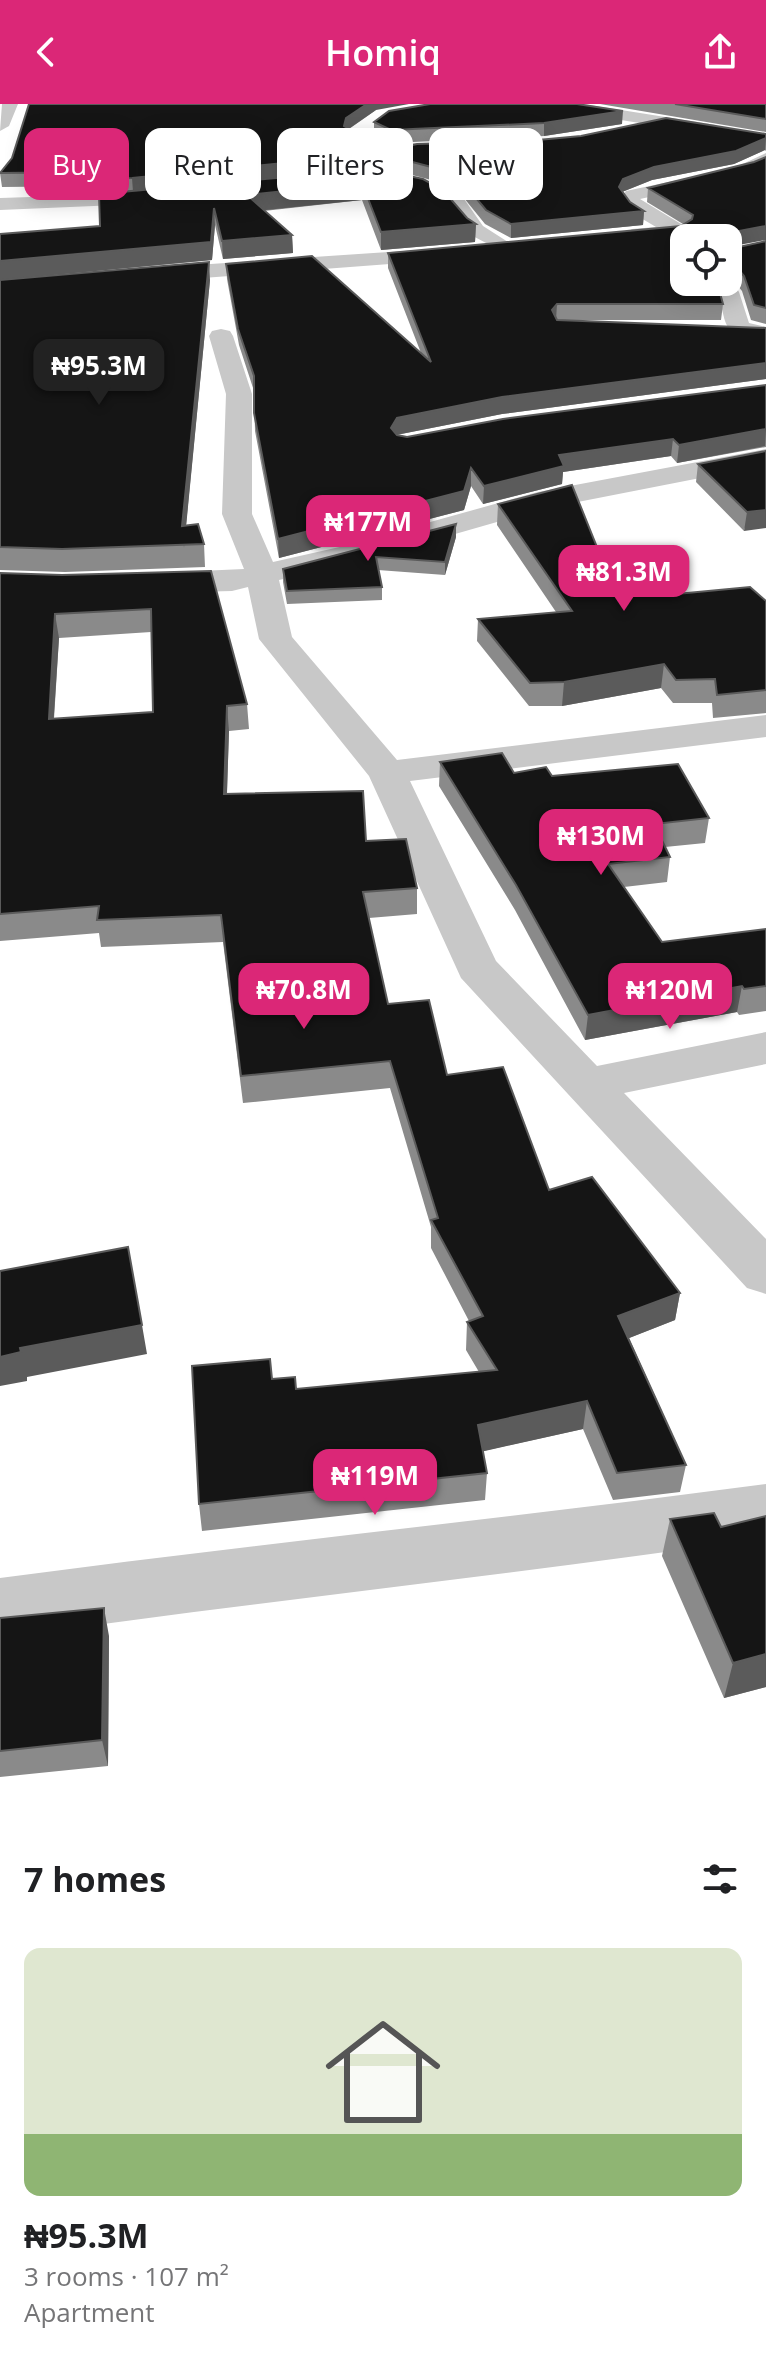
<!DOCTYPE html>
<meta charset="utf-8">
<style>
:root{--surface:#fff;--page:#f6f6f6;--text:#202124;--muted:#757577;--accent:#db2777}
body{margin:0;font-family:"Open Sans",sans-serif;background:var(--page);color:var(--text);height:100vh;display:flex;flex-direction:column;font-size:30px;white-space:nowrap}
*{box-sizing:border-box;margin:0}
p{font-size:26px;color:var(--muted)}
.icon{flex:none;width:44px;height:44px;fill:none;stroke:currentColor;stroke-width:2;stroke-linecap:round;stroke-linejoin:round}
.map{position:relative;height:1727px;overflow:hidden}
.drawer{display:flex;flex-direction:column;background:var(--surface);flex:1}
.drawer>*{flex:none}
.guide{position:absolute;left:24px;top:24px;width:718px;height:72px;display:flex;gap:16px}
.buttons{position:absolute;left:670px;top:120px;display:grid;gap:16px}
.buttons a{display:grid;place-items:center;width:72px;height:72px;border-radius:16px;background:var(--surface);box-shadow:0 4px 20px #0003;font-size:40px}
.price{position:absolute;translate:-50% -68px;padding:0 18px;border-radius:16px;background:var(--accent);color:#fff;font-size:26px;line-height:52px;filter:drop-shadow(0 2px 4px #0008)}
.price::after{content:'';position:absolute;left:50%;top:48px;width:24px;height:18px;margin-left:-12px;background:inherit;clip-path:polygon(0 0,100% 0,50% 100%)}
.price.on{background:#222;color:#fff}
ul{padding:0;list-style:none}
li{display:grid;align-content:center;gap:16px;height:424px;padding:0 24px}
li span{display:grid;place-items:center;height:248px;border-radius:16px;color:#555}
li>.icon{margin-inline-start:auto}
span .icon{width:144px;height:144px;fill:#fffc;stroke-width:1}
li b{font-size:34px}
h2{display:flex;justify-content:space-between;align-items:center;height:96px;padding:0 24px;font-size:34px}
.tag{padding:0 28px;border-radius:16px;background:var(--surface);box-shadow:0 4px 20px #0003;font-size:28px;line-height:72px}
.tag.on{background:var(--accent);color:#fff}
header{display:flex;justify-content:space-between;align-items:center;height:104px;padding:0 24px;background:var(--accent);color:#fff;font-size:36px;font-weight:600}
.map>svg:first-child{display:block}
</style>
<header><svg class="icon" aria-label="back" viewBox="0 0 24 24"><path d="M15 5l-7 7 7 7"/></svg>Homiq<svg class="icon" aria-label="share" viewBox="0 0 24 24"><path d="M12 15V3M7 8l5-5 5 5M5 13v7h14v-7"/></svg></header>
<div class="map">
<svg width="766" height="1727" viewBox="0 0 766 1727">
<rect width="100%" height="100%" fill="#fff"/>
<g fill="none" stroke-linecap="round" stroke-linejoin="round">
<path fill="#c8c8c8" fill-rule="evenodd" d="M2,0h16l-9,22 -9,5z
M543,0h40l133,21 9,5 -9,5 -165,-26z
M447,40l9,5 -3,4c-27,6 -54,-3 -80,10l13,13 -10,6 -7,-2 -17,-18c21,-24 66,-18 95,-18z
M766,49v13l-19,10 -107,23 46,28 3,4 -3,4 -54,6 -10,-6 10,-6 24,-2 -32,-19 -4,-9 6,-8 108,-23z
M397,70l41,11 26,14 19,27 33,21 -11,6 -36,-19 -19,-27 -26,-14 -34,-9 -3,-4z
M157,89l7,2 3,4 -3,4 -164,7v-12z
M448,144l11,6 -3,5 -306,23 -11,-7 11,-7z
M729,173l10,15 10,31 17,4v14c-58,-8 -31,-22 -56,-59h18z
M221,225l9,2 3,5 19,58v120l21,48 71,-16 194,-54 228,-43v16l-224,44 -181,52 -82,19 13,57 105,123 369,-45v22l-356,44 86,180 101,105 169,-34v32l-142,29 142,146v55l-19,-6 -286,-310 -92,-202 -110,-137 -11,-52 -16,4 -77,2 -11,-3 -5,-7 5,-7 11,-3 89,-4 -22,-55 4,-120 -17,-58 3,-5z
M766,1380v54c-255,37 -511,64 -766,100v-60c255,-34 511,-60 766,-94z"/>
</g>
<path fill="#8a8a8a" fill-rule="evenodd" d="M600,0h166v28z
M376,6l-27,19 16,22 -11,7v12l-98,10 120,-11 100,55 -1,18 -94,8 -19,-50 -98,11 28,24 1,18 -70,6 -8,-34 -3,35 -212,20 100,-54 14,-34 -15,1v-7l-97,1 -2,-14z
M374,18l248,2 -78,12 -153,7 -17,-8z
M766,30v17l-1,-1 -31,14 -82,16 -30,12 8,10 14,9 -1,14 -132,13 -26,-14 -25,-31 -21,-11 -61,-16v-13z
M766,53v83l-82,-2 39,66 -2,16h-162l207,8v51l-264,35 -106,21 11,2 359,-52v62l-89,16 -6,-7 -108,16 -1,12 -79,20 -12,-18 -7,24 -185,48 -24,-127 -1,-40 -15,-46 -12,-66 -1,-15 195,89 -33,-85v-15l293,-27 2,-2 -36,-22 1,-14 106,-26z
M766,137v83l-15,-4 -9,-29 -14,-17v-27l2,2z
M0,176h210l-24,245 18,19 1,23 -140,5 -65,-2z
M766,347l-22,80 -48,-49 2,-18z
M498,400l109,68 59,23 100,6v112l-53,5 -1,-15h-39l-12,-15 -99,18h-33l-52,-65 1,-22 78,-7 -59,-87z
M456,433l-11,38 -67,-5 4,17v13l-95,4 -4,-22v-13z
M211,467l36,133 2,25 -20,2 -2,63 139,47 51,47v26l-48,4 19,86 59,71 102,115 131,103 -5,27 -46,18 57,127 -6,27 -67,8 -30,-71 -100,22 4,22 -2,27 -283,31 -3,-27 73,-125 24,10 183,-17 -13,-22 1,-28 2,-1 -38,-73v-21l-41,-139 -147,15 -20,-161 -122,5 -2,-14 -99,8v-368l62,2zM151,528l2,80 -99,7 5,-81z
M440,658l74,11 38,3 157,42 -4,25 -40,4 5,10 -3,25 -43,5 38,55 104,-13v82l-27,4 -2,-3 -152,28 -70,-130 -76,-124z
M766,1412v171l-42,11 -62,-142 8,-37 51,8z
M0,1514l109,18 -1,130 -108,11z"/>
<path fill="#5b5b5b" d="M367,0h42l-33,6 -29,20 -3,-4 2,-8z
M623,7l-1,13 -78,12v-13z
M365,34v13l-11,7v12l-221,22 -1,-14 217,-30z
M766,34l-1,12 -31,14 -82,16 -30,12 -3,-5 4,-8 31,-12z
M362,79v17l-114,12 -1,-17z
M214,104l1,17 -3,35 -212,20v-19z
M644,107l-1,14 -132,13v-14z
M476,120l-1,18 -94,8v-18z
M766,122v14l-38,7v-14z
M292,131l1,18 -70,6 -1,-18z
M209,158l1,18 -26,268 -2,-22z
M557,200l-1,16 -4,-10z
M766,259v16l-264,35 -106,21 -5,-7 6,-10 105,-21z
M766,325l-1,17 -88,17 2,-18z
M673,335l-2,17 -108,16 -1,12 -79,20 1,-18 75,-31z
M471,364v18l-7,24 -185,48 -1,-19z
M766,406v18l-22,3 3,-19z
M456,420v13l-11,38v-13z
M55,510l4,24 -7,106 -3,-25z
M664,560l-3,24 -99,18 2,-24z
M227,602l2,25 -3,89 -2,-26z
M742,882l-5,26 -152,28 3,-25z
M680,1189l-5,27 -61,24 4,-28z
M142,1221l5,29 -120,23v4l-27,5v-29l20,-9z
M587,1297l-4,28 -107,24 2,-28z
M104,1504l5,28 -1,130 -6,-26z
M766,1550v33l-42,11 9,-35z"/>
<path fill="#151515" stroke="#5b5b5b" stroke-width="2" fill-rule="evenodd" d="M29,0h338l-21,14 -2,8 21,12 -16,10 5,8 -222,22 -34,1v-7l-98,1 12,-15z
M430,0h147l46,7 -79,12 -153,7 -17,-8 15,-11z
M675,0h91v15z
M666,14l100,16v4l-30,13 -82,16 -31,12 -4,8 11,15 14,9 -133,13 -25,-14 -25,-30 -22,-11 -61,-16 39,-9 110,-3 54,-5z
M766,53v69l-38,7 -1,5h-43v44h33l6,22h-166l-5,6 5,10 209,8v35l-264,34 -105,21 -6,10 6,7 10,2 96,-18 263,-34v44l-87,16 -6,-6 -114,16 5,11 -80,20 -13,-18 -7,23 -186,48 -24,-126v-37l-16,-47 -12,-65 86,-8 119,106 -43,-109 293,-27 11,-7 1,-4 -45,-27 106,-26z
M376,65l47,10 20,11 24,28 9,6 -95,8 -19,-49 -115,12 45,40 -70,6 -8,-33 -3,34 -211,19v-27l100,-8 -1,-32z
M766,137v67l-12,-3 -10,-29 -14,-17 -2,3v-15l2,2z
M209,158l-27,264 16,-2 6,20 -142,5 -62,-2v-267z
M766,347v59l-19,2 -49,-48z
M572,381l35,87 35,-5 24,28 84,-8 16,14v89l-49,5 -2,-16 -39,1 -12,-16 -100,18 -34,1 -52,-64 94,-8 -74,-107z
M456,420l-11,38 -69,-5 6,30 -95,4 -4,-22z
M211,467l36,133 -20,2 -3,88 139,-3 3,50 40,-2 11,49 -54,4 25,112 41,-4 18,75 56,-8 46,123 43,-13 88,116 -62,23 68,149 -69,8 -30,-72 -109,24 9,48 -288,31 -7,-138 78,-7 2,20 23,-2 1,12 201,-19 -30,-48 16,-6 -52,-96 7,-2 -48,-157 -149,15 -20,-161 -124,5 2,-14 -99,8v-341l62,2zM151,505l2,103 -104,7 6,-105z
M502,649l12,20 32,-6 6,9 126,-12 31,54 -55,6 16,33 -62,7 54,78 104,-13v57l-22,3 -2,-3 -154,29 -72,-130 -76,-123z
M128,1143l14,78 -122,23 1,4 -21,5v-86z
M714,1409l7,14 45,-11v138l-33,9 -63,-144z
M104,1504l-2,132 -102,11v-133z"/>
</svg>
<div class="buttons">
<a><svg class="icon" aria-label="locate" viewBox="0 0 24 24"><circle cx="12" cy="12" r="6"/><path d="M12 2v4M12 18v4M2 12h4M18 12h4"/></svg></a>
</div>
<b class="price on" style="left:99px;top:303px">₦95.3M</b>
<b class="price" style="left:368px;top:459px">₦177M</b>
<b class="price" style="left:624px;top:509px">₦81.3M</b>
<b class="price" style="left:601px;top:773px">₦130M</b>
<b class="price" style="left:304px;top:927px">₦70.8M</b>
<b class="price" style="left:670px;top:927px">₦120M</b>
<b class="price" style="left:375px;top:1413px">₦119M</b>
<div class="guide">
<a class="tag on">Buy</a>
<a class="tag">Rent</a>
<a class="tag">Filters</a>
<a class="tag">New</a>
</div>
</div>
<section class="drawer">
<h2>7 homes<svg class="icon" aria-label="filters" viewBox="0 0 24 24"><path d="M4 7h16M4 17h16"/><circle cx="9" cy="7" r="2"/><circle cx="15" cy="17" r="2"/></svg></h2>
<ul>
<li><span style="background:linear-gradient(#dfe7d0 75%,#8fb573 0)"><svg class="icon" aria-label="home" viewBox="0 0 24 24"><path d="M3 11l9-7 9 7M6 9v11h12V9"/></svg></span><div><b>₦95.3M</b><p>3 rooms · 107 m²</p><p>Apartment</p></div></li>
</ul>
</section>
